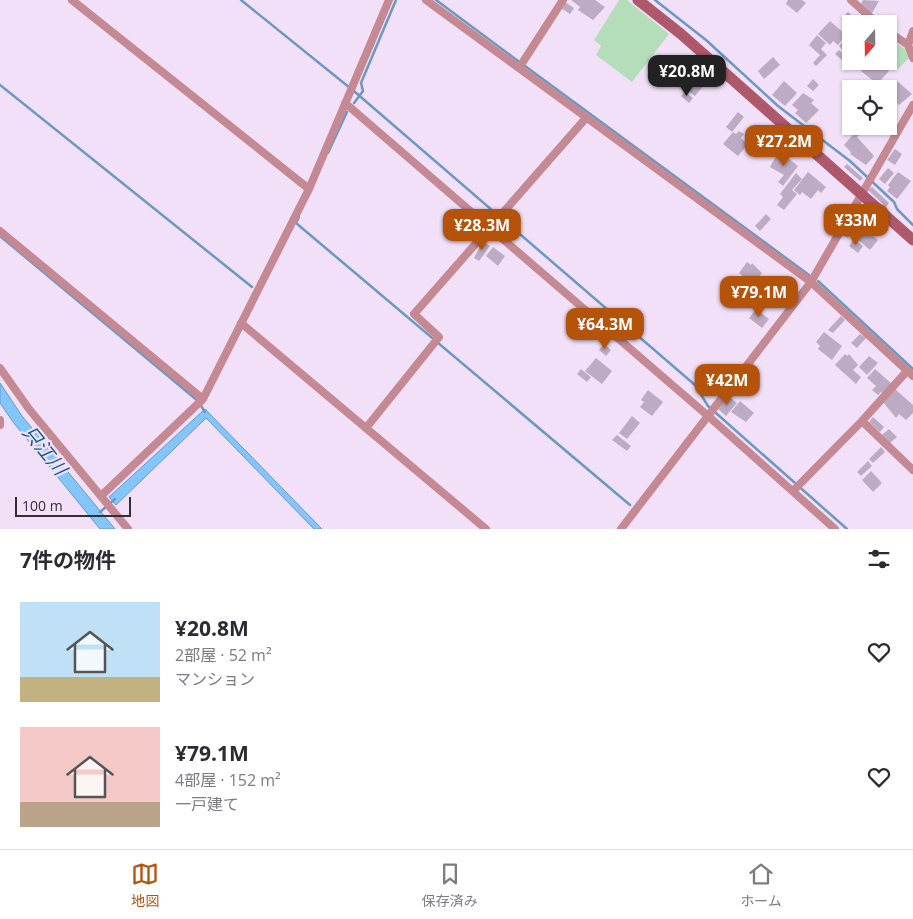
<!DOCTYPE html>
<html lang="ja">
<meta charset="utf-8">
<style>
:root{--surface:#fff;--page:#f2f2f3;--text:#2b2b33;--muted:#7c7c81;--line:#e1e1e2;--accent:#b45309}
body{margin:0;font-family:"Open Sans","Noto Sans JP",sans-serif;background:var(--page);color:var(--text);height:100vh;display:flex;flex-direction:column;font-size:19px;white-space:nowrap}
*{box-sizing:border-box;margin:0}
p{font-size:16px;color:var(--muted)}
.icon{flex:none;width:28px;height:28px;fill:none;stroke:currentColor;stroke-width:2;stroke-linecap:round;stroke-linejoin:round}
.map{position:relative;height:529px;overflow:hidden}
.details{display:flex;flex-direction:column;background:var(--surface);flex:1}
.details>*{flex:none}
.needle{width:32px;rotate:200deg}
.buttons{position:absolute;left:842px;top:15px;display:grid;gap:10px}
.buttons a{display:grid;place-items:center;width:55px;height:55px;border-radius:0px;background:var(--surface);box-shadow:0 1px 4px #0004;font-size:25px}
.scale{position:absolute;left:15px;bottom:12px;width:116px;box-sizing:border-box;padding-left:5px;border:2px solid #342d37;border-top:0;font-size:14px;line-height:18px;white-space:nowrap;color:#342d37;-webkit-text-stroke:4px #f2e0f9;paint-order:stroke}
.price{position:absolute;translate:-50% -42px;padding:0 11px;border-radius:10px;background:var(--accent);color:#fff;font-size:16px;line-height:32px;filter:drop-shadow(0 1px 2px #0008)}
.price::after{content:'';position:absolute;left:50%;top:30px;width:15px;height:11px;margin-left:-8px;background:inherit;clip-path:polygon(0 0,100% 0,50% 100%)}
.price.current{background:#222;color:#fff}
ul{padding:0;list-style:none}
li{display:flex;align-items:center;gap:15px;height:125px;padding:0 20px}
li span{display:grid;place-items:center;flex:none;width:140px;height:100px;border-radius:0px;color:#555}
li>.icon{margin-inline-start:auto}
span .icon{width:60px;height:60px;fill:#fffc;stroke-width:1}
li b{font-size:21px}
h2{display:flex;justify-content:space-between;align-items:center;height:60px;padding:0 20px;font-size:21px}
.menu{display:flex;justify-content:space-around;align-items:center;height:70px;border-top:1px solid var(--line);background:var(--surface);font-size:14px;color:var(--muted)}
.menu a{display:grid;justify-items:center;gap:2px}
.menu .current{color:var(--accent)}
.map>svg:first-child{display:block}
</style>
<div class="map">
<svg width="913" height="529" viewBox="0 0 913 529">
<rect width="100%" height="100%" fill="#f2e0f9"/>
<path fill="#b4ddba" d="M619,0h8l42,34 -37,48 -36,-27 5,-9 -7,-6z
M893,41l12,8 4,9 -11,11 -9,-9v-14z"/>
<path fill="#83c6fc" stroke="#6b98c1" d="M0,383l22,33 93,113h-15l-87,-107 -13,-19z
M205,409l117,120h-8l-108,-111 -90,87 -7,-8z"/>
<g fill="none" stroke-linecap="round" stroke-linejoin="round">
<path stroke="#6b98c1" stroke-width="2.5" d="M241,0l114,92 340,293 13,21 139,123
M436,0l82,61
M655,0l51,40 72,66 72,55 44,41 3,7 16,16
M525,66l284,209
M0,85l252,202
M354,103l9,-12 -2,-8 35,-83
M328,153l19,-41
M299,217l-3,6 334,282
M0,236l198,165 7,11
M818,281l95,88
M100,512l15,-13"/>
</g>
<path fill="#bcabc3" d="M571,0h24l10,7 -12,13 -15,-10 2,-3z
M788,0h14l4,3 -9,10 -11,-9z
M863,0l16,1 -7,12 -11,-9z
M565,2l9,6 -4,6 -9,-6z
M848,12l11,10 4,-5 4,4 -2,3h-14v4l-10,-9z
M830,21l16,14 -8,10 -5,-4 -3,4 -12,-11z
M817,35l9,8 -5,6 6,6 -11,11 -3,-3 7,-8 -11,-10z
M847,37l4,4v19l-12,-14z
M839,50l8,7 -4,4 -8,-7z
M773,57l7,8 -16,14 -6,-8z
M670,60l8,4 2,-3 27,20 -12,15 -16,-12 4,-5 -14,-11 1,-2 -3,-2z
M870,61h8l11,10 -12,13 -16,-13z
M813,79l6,6 -6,6 -6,-5z
M896,80l16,14 -13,11 -10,-9v-8z
M784,81l13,12 -12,13 -13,-11z
M685,92l8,6 -4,5 -8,-7z
M803,93l11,7 -3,3 8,7 -13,13 -11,-10 3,-3 -6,-5z
M738,112l6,5 -12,15 -6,-5z
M857,130l4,3 -4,4 17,19 -8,9 -16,-11 1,-2 -7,-7z
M739,131l5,3 -3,4 7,6 -10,12 -15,-12 10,-12 3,2z
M895,149l7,5 -7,11 -8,-5z
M779,151l19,15 -15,20 -5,-4 6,-7 -14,-8z
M847,164l16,14 -3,3 -16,-14z
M888,168l6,5 -9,11 -6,-5z
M808,172l18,15 -5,6 -3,-3 -7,9 -9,-7 -2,3 -6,-5z
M898,172l13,9 -14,18 -10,-8 3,-4 -2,-2z
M796,173l6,6 -10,11 5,4 -13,16 -7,-5 6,-8 -3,-3z
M872,187l17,16 -3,4 -18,-17z
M862,206l4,2 -15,24 7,-8 6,4 -8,11 -6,-5 -2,4 -5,-3z
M766,214l5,5 -11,12 -5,-5z
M865,229l13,11 -8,10 -13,-11z
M854,239l9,7 -5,7 -9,-7z
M483,241l7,5 -11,15 -5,-3z
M493,247l12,9 -7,10 -12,-10z
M747,262l4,3 1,-2 10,10 -9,11 -14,-11z
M735,286l12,9 -10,12 -16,-13 5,-6 4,4z
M756,309l13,10 -7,9 -13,-10z
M841,316l4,4 -12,13 -5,-3z
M824,332l18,14 -10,14 -14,-11 2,-3 -4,-4z
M860,334l6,4 -9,10 -6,-5z
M604,344l7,6 -5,6 -7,-6z
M845,354l2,2 2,-2 9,11 -5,5 8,7 -5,7 -21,-19z
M869,356l9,7 -11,12 -8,-8z
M596,358l16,13 -10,13 -17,-13z
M581,369l10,8 -4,5 -10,-8z
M875,369l17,15 -8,10 -3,-2 -3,3 -6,-5 4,-4 -9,-8z
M895,389l18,16v8l-7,7 -7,-6 -3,4 -13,-16z
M648,390l15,12 -11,14 -12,-9 4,-5 -3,-2z
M728,396l9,7 -11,13 -8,-7z
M740,401l14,12 -8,9 -15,-10z
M632,416l8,7 -13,16 -8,-6z
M873,417l11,10 -4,5 -11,-10z
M889,429l8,8 -7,6 -8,-8z
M617,435l14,11 -4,5 -15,-11z
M881,447l4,5 -12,11 -4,-4z
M868,461l4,5 -11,10 -4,-4z
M871,471l11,12 -9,9 -11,-12z"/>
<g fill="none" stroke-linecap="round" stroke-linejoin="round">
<path stroke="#c48993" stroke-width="8" d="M72,0l237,189
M426,0l385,282 102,94
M851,0l27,24
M913,31l-5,14 5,13
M889,32l19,13
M519,68l44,-68
M345,103l362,312 128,114
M0,231l203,168
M241,323l245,206
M0,368l29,41 99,120
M907,371l-45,50 51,49
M0,420v5
M366,428l73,-91 -25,-23 172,-196
M793,491l69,-70
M102,495l101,-96 106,-210 80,-189
M621,529l190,-247 102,-177"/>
<path stroke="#ad596b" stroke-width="11" d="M638,0l43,34 232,206"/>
</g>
<g text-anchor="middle" stroke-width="4.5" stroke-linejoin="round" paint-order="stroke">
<g font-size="19" font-style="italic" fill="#105c8e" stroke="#f2e0f9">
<text transform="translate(45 450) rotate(51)" y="7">只江川</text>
</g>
</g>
</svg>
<div class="buttons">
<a><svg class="needle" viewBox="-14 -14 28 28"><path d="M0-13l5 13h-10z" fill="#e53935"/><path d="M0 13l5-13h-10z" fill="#7c7c81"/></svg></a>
<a><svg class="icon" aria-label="locate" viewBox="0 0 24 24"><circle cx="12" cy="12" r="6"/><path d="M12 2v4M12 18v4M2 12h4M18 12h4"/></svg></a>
</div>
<div class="scale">100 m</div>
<b class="price current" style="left:687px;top:97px">¥20.8M</b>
<b class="price" style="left:784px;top:167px">¥27.2M</b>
<b class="price" style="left:856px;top:246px">¥33M</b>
<b class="price" style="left:482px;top:251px">¥28.3M</b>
<b class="price" style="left:759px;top:318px">¥79.1M</b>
<b class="price" style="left:605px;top:350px">¥64.3M</b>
<b class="price" style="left:727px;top:406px">¥42M</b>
</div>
<section class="details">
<h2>7件の物件<svg class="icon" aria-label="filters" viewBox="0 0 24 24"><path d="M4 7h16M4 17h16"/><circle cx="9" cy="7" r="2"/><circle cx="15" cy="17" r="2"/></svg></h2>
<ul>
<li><span style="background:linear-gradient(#bfe0f5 75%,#c2b280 0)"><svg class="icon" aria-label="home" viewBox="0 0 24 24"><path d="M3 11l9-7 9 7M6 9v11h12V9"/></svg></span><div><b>¥20.8M</b><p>2部屋 · 52 m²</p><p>マンション</p></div><svg class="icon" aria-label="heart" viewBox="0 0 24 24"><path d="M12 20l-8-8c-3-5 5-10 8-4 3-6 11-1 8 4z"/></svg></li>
<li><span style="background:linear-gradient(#f6c9c9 75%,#b9a48a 0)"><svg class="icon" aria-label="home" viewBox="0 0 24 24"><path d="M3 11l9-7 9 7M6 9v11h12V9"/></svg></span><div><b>¥79.1M</b><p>4部屋 · 152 m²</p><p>一戸建て</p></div><svg class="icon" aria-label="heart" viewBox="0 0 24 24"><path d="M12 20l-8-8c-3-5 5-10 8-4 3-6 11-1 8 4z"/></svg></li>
</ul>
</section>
<nav class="menu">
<a class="current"><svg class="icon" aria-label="map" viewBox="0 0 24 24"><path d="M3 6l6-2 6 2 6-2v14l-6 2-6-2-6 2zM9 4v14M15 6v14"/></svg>地図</a>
<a><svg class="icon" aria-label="saved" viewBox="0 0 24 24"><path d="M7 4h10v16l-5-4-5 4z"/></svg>保存済み</a>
<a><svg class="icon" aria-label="home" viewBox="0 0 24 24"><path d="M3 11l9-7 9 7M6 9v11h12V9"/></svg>ホーム</a>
</nav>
